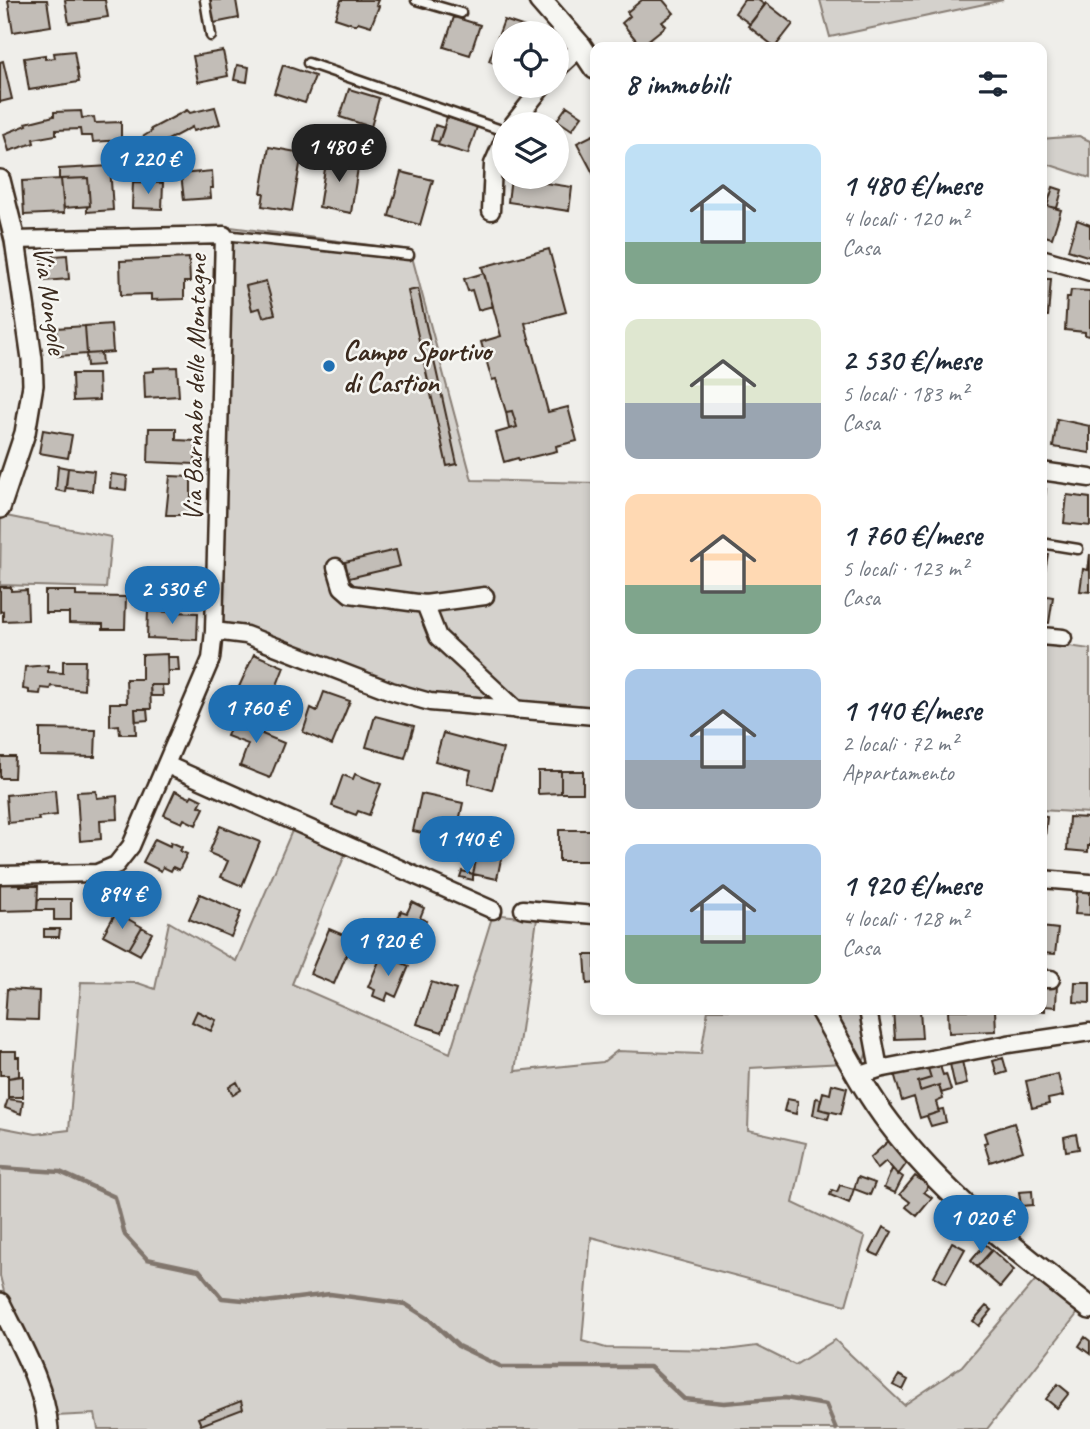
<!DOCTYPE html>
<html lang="it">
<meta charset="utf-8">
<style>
:root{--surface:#fff;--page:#f6f6f7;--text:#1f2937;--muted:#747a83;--accent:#1f6fb2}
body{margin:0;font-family:Caveat,sans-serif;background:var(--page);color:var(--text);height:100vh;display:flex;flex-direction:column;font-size:26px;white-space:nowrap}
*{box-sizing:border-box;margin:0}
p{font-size:23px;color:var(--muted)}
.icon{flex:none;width:38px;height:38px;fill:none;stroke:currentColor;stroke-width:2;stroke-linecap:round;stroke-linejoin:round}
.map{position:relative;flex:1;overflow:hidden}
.side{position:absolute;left:590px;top:42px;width:457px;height:973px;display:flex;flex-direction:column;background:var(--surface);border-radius:14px;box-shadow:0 4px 10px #0003}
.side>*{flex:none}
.controls{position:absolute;left:492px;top:21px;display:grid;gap:14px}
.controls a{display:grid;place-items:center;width:77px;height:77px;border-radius:50%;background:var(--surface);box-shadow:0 4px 10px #0003;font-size:35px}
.price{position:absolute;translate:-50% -60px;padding:0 16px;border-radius:24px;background:var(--accent);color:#fff;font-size:23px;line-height:46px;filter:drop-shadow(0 2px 4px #0008)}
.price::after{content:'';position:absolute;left:50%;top:42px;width:21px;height:16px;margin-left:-10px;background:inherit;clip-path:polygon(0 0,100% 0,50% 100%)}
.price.current{background:#222;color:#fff}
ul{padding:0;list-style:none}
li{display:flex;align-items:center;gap:21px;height:175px;padding:0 35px}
li span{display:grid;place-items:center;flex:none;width:196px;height:140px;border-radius:14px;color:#555}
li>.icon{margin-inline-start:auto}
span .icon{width:84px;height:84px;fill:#fffc;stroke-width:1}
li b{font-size:30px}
h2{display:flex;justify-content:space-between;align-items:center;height:84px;padding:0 35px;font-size:30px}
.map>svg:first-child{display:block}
</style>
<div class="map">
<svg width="1090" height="1429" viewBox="0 0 1090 1429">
<rect width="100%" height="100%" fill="#efeeea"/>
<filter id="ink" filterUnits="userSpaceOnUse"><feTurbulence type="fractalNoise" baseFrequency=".0143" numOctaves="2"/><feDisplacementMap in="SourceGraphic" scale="14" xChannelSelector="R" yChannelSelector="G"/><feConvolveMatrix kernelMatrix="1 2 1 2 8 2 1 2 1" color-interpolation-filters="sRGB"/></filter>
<g filter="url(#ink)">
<path fill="#d4d1cc" stroke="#887e75" stroke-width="2" d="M820,0h183l-173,37z
M1079,136l11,5v37l-49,-16v-23z
M223,226l178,23 10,4 61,227 123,3v236l-165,-15 -184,-69 -27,-13 -9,-58z
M1,515l110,22 -5,51 -106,-3z
M1041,642l49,7v164l-49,-3z
M297,819l52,26 -57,139 158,69 43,-139 44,5 -22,152 88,-9 14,-11 84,3 7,-44h154l7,38 -6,14 -113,6 -2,62 58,13 -13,60 72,34 -19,68 -255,-68 -9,104 24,7 120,2 31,-4 38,19 40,-25 69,65 58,-39 83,-97 40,35 -98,125h-889l-3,-15 -59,3 -36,-141v-149l36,7 33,-4 12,-148 57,1 17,6 14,-67 67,39z"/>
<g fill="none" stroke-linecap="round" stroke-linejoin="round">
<path stroke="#81766d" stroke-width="4.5" d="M0,1168l60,4 55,25 10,38 22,24 52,11 23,28 43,4 65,-8 75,10 24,15 29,27 44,21h148l34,32 40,4 61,-5 41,7 10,24"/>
</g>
<path fill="#c2bdb7" stroke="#3b2a1e" stroke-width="2" d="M8,0h39l4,26 -38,6z
M65,0h40l3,17 -39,6z
M210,0h26l3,18 -25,5z
M341,0h37l-2,5 3,1 -8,20 -13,-4 -2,3 -21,-7z
M642,0h21l11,13 -12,9 4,4 -25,20 -19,-23 8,-7 -3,-4z
M744,0h14l7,5 -15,19 -15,-11z
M766,3l27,21 -18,23 -27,-21z
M454,17l26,8 -10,30 -26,-8z
M504,20l24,8 -1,5h-23v34l-15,-6z
M74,51l5,31 -50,8 -5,-32 21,-3v4l10,-1 -1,-5z
M223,51l5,25 -30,6 -5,-26z
M3,61l9,38 -12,3v-40z
M237,65l12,2 -2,15 -13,-2z
M283,65l32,11 -10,27 -31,-10z
M349,89l30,9 -8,29 -31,-10z
M567,106l15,10 -10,14 -15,-10z
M215,107l5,17 -27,7 -1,-4 -32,17 2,3 -13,6 -8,-15 11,-7 -1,-2 36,-19 3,3z
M81,111l1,7 12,-1 1,6 26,-1v18l-28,2 -1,-6h-11l-1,-7 -24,1v5l-23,4 1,4 -25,8 -5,-17 23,-9 -1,-2 28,-7v-4z
M447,117l30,10 -9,27 -30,-9z
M435,125l9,3 -5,14 -8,-2z
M595,134v43l-18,-34z
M556,137l9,6 -9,12z
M269,147l33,6 -10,58 -30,-5 2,-13h-3z
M327,156l32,5 -8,52 -32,-6z
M110,166l3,44 -26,2v-5l3,-1 -2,-28 -29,1v-10z
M212,171l1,17h-3l1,10 -27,2 -3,-26z
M401,172l32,8 -13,45 -31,-9z
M88,178l2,28 -26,2 -3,-29z
M511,178l61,9 -3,24 -61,-9z
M61,179l3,34 -40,2 -2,-34z
M133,182l30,1 -1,26 -30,-1z
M1053,187l9,3 -5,18 -10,-2z
M1041,204l20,6 -9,28 -11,-3z
M1077,220l13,5v32l-22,-7z
M549,249l17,63 -41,11 23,89 20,-5 9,34 -21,5 1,5 -38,9 -1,-2 -14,4 -8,-29 21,-6 -5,-16 -6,1 -10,-33 -4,1 -11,-38 20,-6 -19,-69z
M67,255l2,24 -25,2 -2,-24z
M189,258l1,24h-6v17l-33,1v-6l-30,1 -1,-34z
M484,273l9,33 -15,4 -6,-20 -4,1 -4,-12z
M1041,279h10l-3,37h-7z
M266,281l9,33 -12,3 -3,-9 -8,2 -6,-24z
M418,289l39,175 -10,2 -39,-175z
M1071,290l19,1v45l-5,-1v-3l-20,-2 2,-33h3z
M111,324l2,28 -26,2 -2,-28z
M85,326l2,28 -29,2 -2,-28z
M101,353l1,12 -15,1 -1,-12z
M177,367l2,29 -34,2 -1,-26 10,-1v-3z
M72,374h26l1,26 -26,1z
M512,411l5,16 -8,2 -3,-17z
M1057,419l33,7v27l-37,-6z
M149,428h27v12l20,1 -1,23 -47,-2z
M43,430l29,5 -4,23 -29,-5z
M58,466l10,2 -3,24 -9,-2z
M68,468l26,3 -2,20 -26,-3z
M111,474l16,2 -1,14 -16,-2z
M170,476l21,1v38h-25z
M1041,489h5l-4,30h-1z
M1067,495l23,3v28l-26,-3z
M396,550l4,16 -51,12 -4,-16z
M1041,552l7,2 -5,28h-2z
M1090,554v38l-10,-1 3,-22 5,1z
M0,587h11v4l16,-1 1,30 -25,1v-10l-3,1z
M45,591h31v5l50,1 -1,32h-22v-5l-34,-1v-10h-24z
M1041,595l12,2 -4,26 -8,-1z
M148,611l50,2 -1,27 -50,-2z
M167,654l1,31h-18l1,24h-16l1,25h-16l-1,-9 -9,1v-23h17l-1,-24h16v-24z
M254,654l30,13 -19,49 -33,-14z
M167,657h11l1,14h-11z
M63,661h22l-1,29 -33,-4 -1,3 -9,-1 -1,6 -11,-1v-3l-6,-1 2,-22 23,-2v7l15,1z
M150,685h12l1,11h-12z
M324,692l26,9 -18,44 -29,-13 8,-24 6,3z
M135,709h12l1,11 -12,1z
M236,713l30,12 -4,9 22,9 -14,35 -30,-12 8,-22 -21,-8z
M375,716l39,10 -9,32 -39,-11z
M40,729l56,1 -1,27 -55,-1z
M443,733l60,16 -11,41 -24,-7 3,-13 -36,-9z
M0,757h15l-1,21h-14z
M538,771h23v22l-23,1z
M561,771h22v22h-22z
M355,774l26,10 -12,31 -11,-4 -2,4 -24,-9 11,-31 10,4z
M55,790l2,25 -19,2 1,3 -31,3 -2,-28z
M96,791l1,7 20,-2 1,23 -18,1 1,19 -21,2 -3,-49z
M175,791l15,7 2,-3 10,5 -3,6 5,2 -8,17 -12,-6 -2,4 -18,-8z
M421,794l42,9 -8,37 -42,-9z
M1041,816l6,1 -3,30h-3z
M1069,817l21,1v28h-2v6l-21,-2z
M220,826l40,16 -18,44 -21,-9 7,-16 -19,-8z
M483,829l23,5 -9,45 -24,-5z
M559,830h34l-1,6h3v32h-6v-7h-30z
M155,839l15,7 1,-4 11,5 -2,4 7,3 -8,16 -6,-3 -2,4 -8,-4 -2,4 -18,-9z
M462,871l11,3v6l-13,-3z
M0,880h20v6h18l-1,24 -37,1z
M1077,891l13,1v23l-15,-1z
M200,894l41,18 -10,25 -42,-18z
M38,899h33v21h-17v-10h-17z
M412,902l12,6 -4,10 6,3 -12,29 -6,-3 -5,11 -12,-6 4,-9 -6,-2 12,-30 6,2z
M116,912l26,15 -13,22 -26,-14z
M142,927l10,6 -12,22 -11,-6z
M1041,927l17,2 -3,25 -14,-1z
M44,929h16l-1,8h-15z
M329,929l24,10 -19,45 -24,-10z
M382,954l27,12 -13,31 -8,-4 -3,8 -12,-5 2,-6 -7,-3z
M585,955h10v28l-8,1z
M431,982l25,8 -14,42 -25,-8z
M1075,982h15v21l-16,-1z
M1041,984h16l-1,23 -11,-1v5l-19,-1h15z
M7,989l32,2 -1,29 -33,-1z
M893,1010h27l2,28 -27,1z
M948,1010h47l1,21 -47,2z
M197,1011l19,9 -5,11 -19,-9z
M0,1051h16v6h3v19l-11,2v-3h-8z
M1003,1058l4,14 -10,3 -4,-14z
M938,1060l5,15 3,-1 5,16 -10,3 -2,-8 -19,6 -2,-9 13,-4 -5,-16z
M962,1061l5,23 -12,3 -5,-23z
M926,1062l5,16 -13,4 2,9 19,-6 4,14 -7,3 3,10 -19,6 -6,-21 -12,4 -8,-28z
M1058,1074l5,22 -15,3 1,5 -17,4 -6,-27z
M23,1076v21h-15v-19z
M237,1082l4,8 -8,5 -4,-8z
M832,1084l15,4 -6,26 -22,-5 4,-17 7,2z
M816,1098l5,1 -2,10 11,3 -2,7 -15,-4z
M8,1099l15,2 -2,13 -16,-6z
M787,1099l11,2 -2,13 -12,-3z
M943,1109l3,13 -15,4 -4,-10 12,-4 -1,-2z
M1014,1123l9,28 -33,11 -6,-19 3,-1 -3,-9z
M1076,1134l3,15 -13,2 -2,-14z
M893,1137l16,23 -11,15 -12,-14 -9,8 -7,-11z
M892,1169l11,8 -8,16 -11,-5z
M915,1176l14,10 -5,6 8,6 -15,18 -11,-9 4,-5 -10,-8z
M858,1177l17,6 -5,12 -16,-6z
M840,1185l14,4 -5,14 -19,-8 2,-5 5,2z
M1032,1191l1,14 -12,1 -2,-14z
M883,1227l9,5 -13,24 -9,-4z
M952,1242l13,7 -19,34 -12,-7z
M985,1244l7,6 -15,17 -6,-6z
M992,1250l22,20 -14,17 -23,-20z
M986,1306l6,4 -13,16 -6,-5z
M1085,1337l5,4v13l-11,-8z
M899,1375l9,5 -5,10 -10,-5z
M1058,1384l11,9 -12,15 -11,-9z
M241,1401l2,8 -42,16 -3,-7z"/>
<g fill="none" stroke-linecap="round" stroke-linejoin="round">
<defs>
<path id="service" d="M205,0l6,36
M416,0l45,13
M308,63l196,68
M224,235l185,20
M1041,543l37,6"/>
<path id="minor" d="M556,70l25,-23
M513,124l30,-38
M491,211l2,-47 11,-25
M1041,258l49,14
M1041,471l49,7
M336,567l6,20 8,7 75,10
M485,596l-60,8 13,33 79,73
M214,631l32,4 145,56 39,11 165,14
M1041,636l22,2
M167,765l326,145
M0,875l97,-2 19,-8 15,-19 80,-187 3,-28 10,-396 -209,5
M1041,879l49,4
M523,909l72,6
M1041,979h10
M868,1010l11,59
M858,1076l21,-7 129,-25 82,-12"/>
<path id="tertiary" d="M0,180l15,60 17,119 1,26 -8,48 -25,75
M0,1303c19,39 45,82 48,126"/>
<path id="secondary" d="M540,0l41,47 14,21
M821,1010c22,38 42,79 69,114 55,73 129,128 200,184"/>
</defs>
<use href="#service" stroke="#3b2a1e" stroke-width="13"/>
<use href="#minor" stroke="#3b2a1e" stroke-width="21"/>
<use href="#tertiary" stroke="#3b2a1e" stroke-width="24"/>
<use href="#secondary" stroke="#3b2a1e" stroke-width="26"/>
<use href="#service" stroke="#f6f6f2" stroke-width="8"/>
<use href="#minor" stroke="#f6f6f2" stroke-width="16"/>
<use href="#tertiary" stroke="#f6f6f2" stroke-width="19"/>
<use href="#secondary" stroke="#f6f6f2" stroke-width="21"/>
</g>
</g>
<circle fill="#1f6fb2" stroke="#f6f6f2" stroke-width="2.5" cx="329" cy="366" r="7"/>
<g text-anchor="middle" stroke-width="5" stroke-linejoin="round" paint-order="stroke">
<g font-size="28" fill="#3b2a1e" stroke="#f6f6f2">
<text transform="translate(51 300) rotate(82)" y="10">Via Nongole</text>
<text transform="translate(194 388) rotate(-89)" y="10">Via Barnabo delle Montagne</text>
</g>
<g font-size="28" font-weight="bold" fill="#3b2a1e" stroke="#f6f6f2" text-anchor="start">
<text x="343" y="360">Campo Sportivo<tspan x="343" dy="32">di Castion</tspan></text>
</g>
</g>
</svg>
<div class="controls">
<a><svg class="icon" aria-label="locate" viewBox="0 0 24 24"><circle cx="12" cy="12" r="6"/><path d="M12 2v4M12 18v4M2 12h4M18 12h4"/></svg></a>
<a><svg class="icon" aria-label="layers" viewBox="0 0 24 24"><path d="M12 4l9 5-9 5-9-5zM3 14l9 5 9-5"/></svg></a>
</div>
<b class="price current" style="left:339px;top:184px">1 480 €</b>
<b class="price" style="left:148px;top:196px">1 220 €</b>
<b class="price" style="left:172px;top:626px">2 530 €</b>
<b class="price" style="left:256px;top:745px">1 760 €</b>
<b class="price" style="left:467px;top:876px">1 140 €</b>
<b class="price" style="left:122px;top:931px">894 €</b>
<b class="price" style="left:388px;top:978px">1 920 €</b>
<b class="price" style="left:981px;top:1255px">1 020 €</b>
<section class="side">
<h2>8 immobili<svg class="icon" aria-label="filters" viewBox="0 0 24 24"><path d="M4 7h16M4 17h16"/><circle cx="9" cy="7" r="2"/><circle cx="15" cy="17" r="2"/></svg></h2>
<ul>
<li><span style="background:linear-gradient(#bfe0f5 70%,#7fa58c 0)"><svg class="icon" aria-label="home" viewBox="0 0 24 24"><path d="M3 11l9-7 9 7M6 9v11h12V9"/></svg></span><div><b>1 480 €/mese</b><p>4 locali · 120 m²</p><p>Casa</p></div></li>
<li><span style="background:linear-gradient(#dfe7d0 60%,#9aa5b1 0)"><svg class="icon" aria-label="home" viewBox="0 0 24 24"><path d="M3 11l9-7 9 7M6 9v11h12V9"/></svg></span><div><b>2 530 €/mese</b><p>5 locali · 183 m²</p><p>Casa</p></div></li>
<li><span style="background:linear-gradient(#ffd9b3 65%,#7fa58c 0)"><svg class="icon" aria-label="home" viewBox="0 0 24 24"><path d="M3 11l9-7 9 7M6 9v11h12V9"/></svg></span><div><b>1 760 €/mese</b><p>5 locali · 123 m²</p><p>Casa</p></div></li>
<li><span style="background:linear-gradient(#a9c7e8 65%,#9aa5b1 0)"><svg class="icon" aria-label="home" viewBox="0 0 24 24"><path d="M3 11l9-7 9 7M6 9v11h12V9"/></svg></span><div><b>1 140 €/mese</b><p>2 locali · 72 m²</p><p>Appartamento</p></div></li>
<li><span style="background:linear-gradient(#a9c7e8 65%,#7fa58c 0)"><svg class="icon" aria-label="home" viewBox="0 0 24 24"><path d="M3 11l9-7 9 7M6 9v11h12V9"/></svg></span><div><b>1 920 €/mese</b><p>4 locali · 128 m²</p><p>Casa</p></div></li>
</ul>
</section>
</div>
